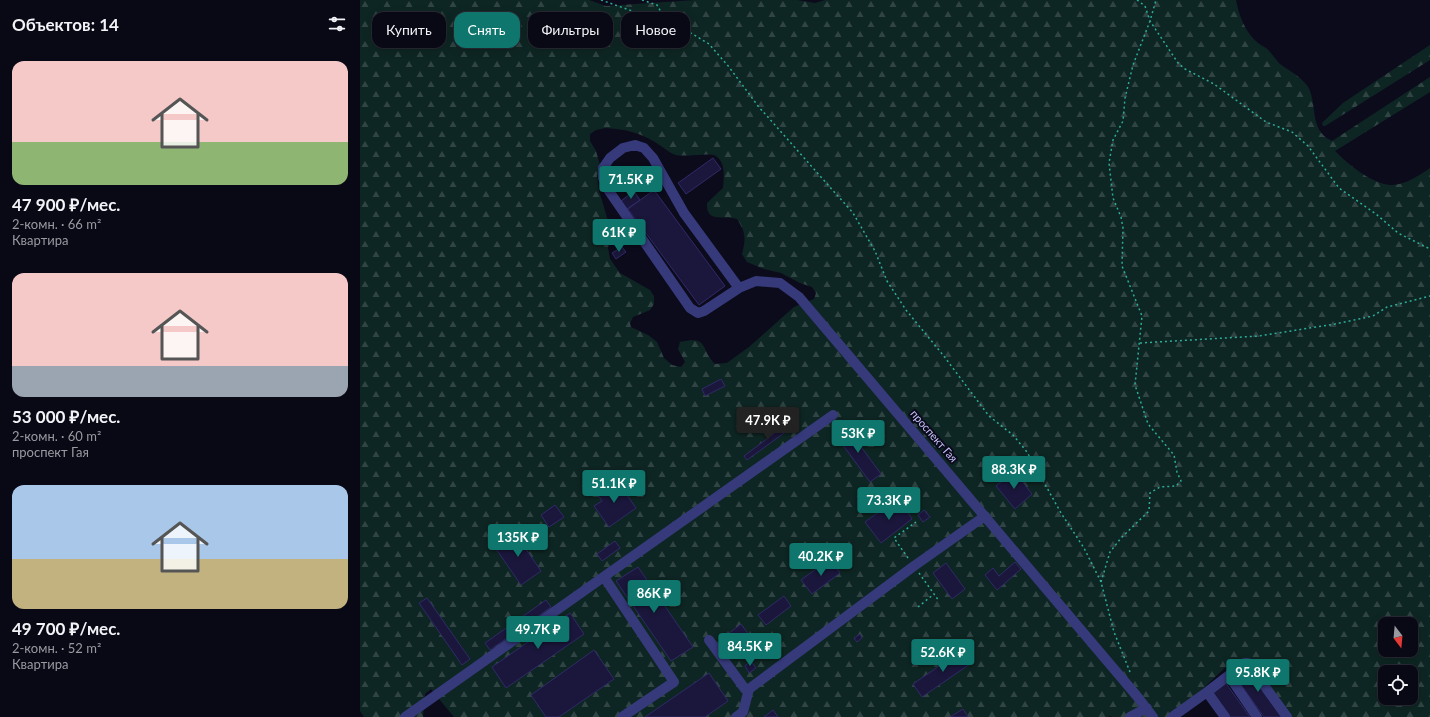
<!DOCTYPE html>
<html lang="ru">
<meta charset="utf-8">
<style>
:root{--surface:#090815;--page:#171622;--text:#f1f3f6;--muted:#999aa0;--line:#292934;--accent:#0f766e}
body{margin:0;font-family:Lato,sans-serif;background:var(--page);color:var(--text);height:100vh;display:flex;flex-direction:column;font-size:15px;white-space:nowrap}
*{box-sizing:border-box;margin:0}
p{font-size:13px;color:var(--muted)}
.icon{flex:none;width:22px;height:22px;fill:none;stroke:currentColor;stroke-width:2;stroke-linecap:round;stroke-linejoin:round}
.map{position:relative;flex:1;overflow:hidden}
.drawer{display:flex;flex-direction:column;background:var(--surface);width:360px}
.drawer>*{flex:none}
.banner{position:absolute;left:12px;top:12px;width:380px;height:36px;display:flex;gap:8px}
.needle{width:26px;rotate:164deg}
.buttons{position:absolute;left:1018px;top:617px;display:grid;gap:8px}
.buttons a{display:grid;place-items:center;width:40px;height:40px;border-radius:8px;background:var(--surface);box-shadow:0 2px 10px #0003,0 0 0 1px var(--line);font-size:20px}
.price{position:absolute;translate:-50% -34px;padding:0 9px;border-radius:4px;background:var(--accent);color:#fff;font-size:13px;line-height:26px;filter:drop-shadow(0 1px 2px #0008)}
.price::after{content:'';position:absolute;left:50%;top:24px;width:12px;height:9px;margin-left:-6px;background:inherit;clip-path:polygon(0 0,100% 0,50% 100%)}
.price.active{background:#222;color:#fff}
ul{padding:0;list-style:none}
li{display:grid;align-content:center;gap:8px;height:212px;padding:0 12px}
li span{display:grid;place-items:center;height:124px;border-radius:12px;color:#555}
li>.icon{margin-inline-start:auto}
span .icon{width:72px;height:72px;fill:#fffc;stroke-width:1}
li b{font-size:17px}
h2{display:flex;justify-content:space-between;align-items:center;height:48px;padding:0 12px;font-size:17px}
.tag{padding:0 14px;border-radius:12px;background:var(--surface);box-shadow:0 2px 10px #0003,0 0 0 1px var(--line);font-size:14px;line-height:36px}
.tag.active{background:var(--accent);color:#fff}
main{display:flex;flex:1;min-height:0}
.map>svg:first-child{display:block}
</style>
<main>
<section class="drawer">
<h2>Объектов: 14<svg class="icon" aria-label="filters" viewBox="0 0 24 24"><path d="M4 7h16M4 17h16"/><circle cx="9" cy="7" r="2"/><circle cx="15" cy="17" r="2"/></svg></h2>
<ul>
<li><span style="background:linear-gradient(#f6c9c9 65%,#8fb573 0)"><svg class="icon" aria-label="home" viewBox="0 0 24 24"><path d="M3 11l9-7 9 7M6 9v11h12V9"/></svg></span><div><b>47 900 ₽/мес.</b><p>2-комн. · 66 m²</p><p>Квартира</p></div></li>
<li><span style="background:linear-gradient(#f6c9c9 75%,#9aa5b1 0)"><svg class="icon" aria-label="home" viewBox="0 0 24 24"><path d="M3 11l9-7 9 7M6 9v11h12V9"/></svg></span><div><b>53 000 ₽/мес.</b><p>2-комн. · 60 m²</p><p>проспект Гая</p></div></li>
<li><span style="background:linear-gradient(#a9c7e8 60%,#c2b280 0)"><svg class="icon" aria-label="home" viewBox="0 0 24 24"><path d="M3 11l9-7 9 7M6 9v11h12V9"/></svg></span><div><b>49 700 ₽/мес.</b><p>2-комн. · 52 m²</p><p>Квартира</p></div></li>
</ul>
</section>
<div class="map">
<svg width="1070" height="717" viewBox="0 0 1070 717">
<defs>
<pattern id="forest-firs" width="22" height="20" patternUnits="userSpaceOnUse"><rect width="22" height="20" fill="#0e2623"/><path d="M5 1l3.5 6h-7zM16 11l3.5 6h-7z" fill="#304444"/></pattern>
</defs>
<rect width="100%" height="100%" fill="#0c0b1c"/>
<path fill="url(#forest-firs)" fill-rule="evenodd" d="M0,0h229l17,6 90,-6h101l18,3 10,-3h411c3,16 9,32 22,43 2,2 5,3 8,5 5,4 9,11 14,16 8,6 18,11 25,19 15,16 1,46 27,58l98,-64v15l-95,59c13,13 37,33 55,34 14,1 30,-10 40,-17v549h-143l-40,-58 -15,2 -59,56h-61l-2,-1 -2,1h-654l-23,-28 -6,5 -2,23h-59l-4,-6zM245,128c20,1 33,4 50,14 7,4 14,11 21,13 11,2 35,-3 40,1 10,7 8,21 7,32l-16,15c-1,21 17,12 30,16 9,13 9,20 5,35l5,8 17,7 17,4 19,10 12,4 4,6 -2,6 -20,8 -45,40 -22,16 -12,1c-15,-15 -6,-29 -35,-22l-2,7 7,13 -4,5 -9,-2 -8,-7 -7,-16 -9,-7 -17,-8 -1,-4 3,-6 17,-7 4,-6v-8l-4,-6 -30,-17 -10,-14 -2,-11 2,-11 -1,-13 -10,-33 -2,-15 3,-11 -4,-14 -6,-10v-7l6,-4zM1025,624h26v26h-26zM1025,672h26v26h-26z
M1070,45v15l-105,66h-2l-1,-3 21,-20z"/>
<path fill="#1b173c" stroke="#302a68" d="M353,158l8,11 -35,25 -8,-11z
M294,190l71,96 -26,19 -71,-96z
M274,191l6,9 -13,9 -6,-8z
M262,247l4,5 -10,7 -4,-6z
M361,379l4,7 -20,10 -3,-7z
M428,423l3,5 -44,32 -3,-4z
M485,425l36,49 -11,8 -36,-49z
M654,471l18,23 -17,15 -19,-23z
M257,481l19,27 -27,19 -15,-21 8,-5 -4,-6z
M538,498l14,21 -31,24 -16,-21z
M195,505l9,12 -15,10 -8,-12z
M564,510l6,7 -7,5 -5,-7z
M154,532l27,39 -20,14 -27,-39z
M255,541l5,7 -18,13 -5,-7z
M470,559l10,14 -28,21 -11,-14z
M655,562l6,7 -24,21 -12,-15 8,-7 6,8z
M586,563l19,26 -13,10 -19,-26z
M278,567l55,80 -22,14 -55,-80z
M424,596l7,10 -25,19 -8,-10z
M67,598l43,61 -8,6 -43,-62z
M186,600l5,7 -61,43 -5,-7z
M210,613l14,21 -78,54 -14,-21z
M381,624l10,14 -17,13 -10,-14z
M500,634l2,4 -5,4 -3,-4z
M604,649l9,13 -51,35 -9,-13z
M234,650l20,29 -55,38h-13l-15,-22z
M391,661l5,7 -7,5 -4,-7z
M888,665l36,52h-20l-30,-42z
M349,673l19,28 -23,16h-60z
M865,682l25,35h-20l-18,-26z
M603,709l5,8h-18z
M413,710l5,7h-14z"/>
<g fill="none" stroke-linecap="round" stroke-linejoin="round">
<path stroke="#2dac98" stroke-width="1.5" stroke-dasharray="2 3" stroke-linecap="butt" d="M241,0l85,30 23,14 20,23 29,39 95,107 22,38 12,30 19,29 37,45 46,61 24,19 14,17 34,61 23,35 17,34 13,50 16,40
M282,0l15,5 11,19
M777,0l8,6 5,15 28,42 7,6 29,15 52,38 26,10 16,14 31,42 37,26 22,19 32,16
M780,343l119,-7 76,-12 38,-8 14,-9 43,-11
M548,558l-14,-20 22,-16
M559,573l20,28
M741,582l9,-30 11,-14 28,-27 1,-18 10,-6 16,-1 5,-5 -4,-9 -3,-17 -26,-31 -13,-39 7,-69 -20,-50 1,-38 -2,-11 -8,-19 -4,-35 4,-23 10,-19 2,-23 8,-33 17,-44 6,-21
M558,607l16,-13"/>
<path stroke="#363a7b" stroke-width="10" d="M379,288l-55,-75 -31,-55 -9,-10 -9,-3 -12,3 -13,10 -7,10v10l6,13 81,117 8,5 6,-2 35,-23 17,-7 24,2 19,14 337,398 17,22
M244,577l70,105 -52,35
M349,640l36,49h4
M869,676l28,41
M847,692l38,-29h3l39,54
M45,717l428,-302
M376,717l7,-5 6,-23 165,-123 71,-50
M770,717l17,-9
M812,717l35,-25 18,25"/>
</g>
<g text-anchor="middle" stroke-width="4" stroke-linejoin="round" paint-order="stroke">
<g font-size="11" fill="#c8c6ff" stroke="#0c0b1c">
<text transform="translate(574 436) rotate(49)" y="4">проспект Гая</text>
</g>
</g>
</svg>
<div class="buttons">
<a><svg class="needle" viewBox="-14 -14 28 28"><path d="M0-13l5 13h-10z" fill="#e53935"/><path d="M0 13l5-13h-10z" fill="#999aa0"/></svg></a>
<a><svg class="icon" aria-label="locate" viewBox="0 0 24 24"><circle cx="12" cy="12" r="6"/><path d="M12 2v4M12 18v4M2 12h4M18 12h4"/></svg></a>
</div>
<b class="price" style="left:271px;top:200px">71.5K ₽</b>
<b class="price" style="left:259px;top:253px">61K ₽</b>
<b class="price active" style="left:408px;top:441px">47.9K ₽</b>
<b class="price" style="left:498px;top:454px">53K ₽</b>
<b class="price" style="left:654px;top:490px">88.3K ₽</b>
<b class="price" style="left:254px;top:504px">51.1K ₽</b>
<b class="price" style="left:529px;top:521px">73.3K ₽</b>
<b class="price" style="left:158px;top:558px">135K ₽</b>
<b class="price" style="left:461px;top:577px">40.2K ₽</b>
<b class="price" style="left:294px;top:614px">86K ₽</b>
<b class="price" style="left:178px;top:650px">49.7K ₽</b>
<b class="price" style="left:390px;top:667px">84.5K ₽</b>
<b class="price" style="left:583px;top:673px">52.6K ₽</b>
<b class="price" style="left:898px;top:693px">95.8K ₽</b>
<div class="banner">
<a class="tag">Купить</a>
<a class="tag active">Снять</a>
<a class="tag">Фильтры</a>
<a class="tag">Новое</a>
</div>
</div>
</main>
